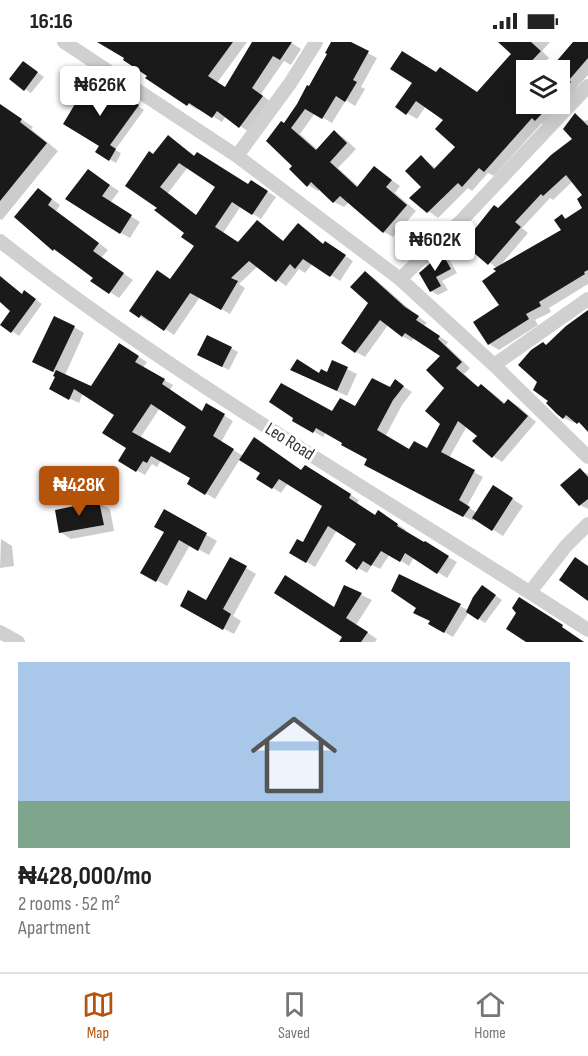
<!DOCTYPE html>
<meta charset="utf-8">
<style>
:root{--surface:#fff;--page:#f2f2f2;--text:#222;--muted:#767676;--line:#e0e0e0;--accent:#b45309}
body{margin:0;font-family:"Sofia Sans Condensed",sans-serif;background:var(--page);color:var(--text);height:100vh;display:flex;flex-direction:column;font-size:22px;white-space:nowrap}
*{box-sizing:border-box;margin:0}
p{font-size:20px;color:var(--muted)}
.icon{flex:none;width:33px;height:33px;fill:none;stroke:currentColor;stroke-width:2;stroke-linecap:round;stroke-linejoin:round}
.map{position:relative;height:600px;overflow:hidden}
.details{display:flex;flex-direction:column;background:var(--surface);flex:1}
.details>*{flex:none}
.controls{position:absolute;left:516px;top:18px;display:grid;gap:12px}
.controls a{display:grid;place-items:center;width:54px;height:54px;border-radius:0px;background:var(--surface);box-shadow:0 6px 24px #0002;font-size:30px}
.price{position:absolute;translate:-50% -51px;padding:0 14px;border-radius:6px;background:#fff;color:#222;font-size:20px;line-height:39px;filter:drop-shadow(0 2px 3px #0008)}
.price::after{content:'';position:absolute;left:50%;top:36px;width:18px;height:14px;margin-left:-9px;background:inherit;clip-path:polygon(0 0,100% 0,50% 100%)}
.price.current{background:var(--accent);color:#fff}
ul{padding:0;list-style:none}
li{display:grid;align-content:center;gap:12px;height:318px;padding:0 18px}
li span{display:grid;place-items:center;height:186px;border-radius:0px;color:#555}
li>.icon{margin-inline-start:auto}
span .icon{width:108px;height:108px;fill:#fffc;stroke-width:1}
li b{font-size:26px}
.status{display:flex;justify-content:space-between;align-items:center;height:42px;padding:0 30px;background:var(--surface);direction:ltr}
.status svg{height:16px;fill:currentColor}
.tabs{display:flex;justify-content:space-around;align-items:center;height:84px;border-top:2px solid var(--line);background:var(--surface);font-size:16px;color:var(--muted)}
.tabs a{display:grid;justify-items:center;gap:3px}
.tabs .current{color:var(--accent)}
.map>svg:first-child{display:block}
</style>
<div class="status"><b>16:16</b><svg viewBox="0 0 49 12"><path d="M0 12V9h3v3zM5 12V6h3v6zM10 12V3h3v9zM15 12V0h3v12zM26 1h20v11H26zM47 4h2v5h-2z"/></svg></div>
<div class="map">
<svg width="588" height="600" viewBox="0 0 588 600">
<rect width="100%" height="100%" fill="#fff"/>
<path fill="#0003" fill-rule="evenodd" d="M101,0h146l-30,41 9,5 28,-46h36l11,7 -10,16 -7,-4 -23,33 11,9 -23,29 -23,-16 -4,6 -23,-14 -1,2 -10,-6 -62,-46z
M333,0h15l29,16 -16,29 4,2 -10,17 -9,-6 -14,23 -17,-10 -15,21 18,16 16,-18 10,6 12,11 -18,19 21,19 16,-19 25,18 -5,7 21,18 -23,26 -9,-5 -35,-30 -5,5 -10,-5 -14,-14 -2,3 -10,-6 -17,-16 3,-3 -10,-42 25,-36 20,-34z
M504,0h46l-8,9 7,7 -12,12h-11v34h34v-34h-9l24,-28h13v33l-11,12 3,2 -34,37 -4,-3 -48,53 -6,-3 -16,18 -4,-3 -30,30 -27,-20 12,-11 -2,-30 16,12 20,-22 -12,-27 -19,-14 -9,13 -20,-12 39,-33 42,19 35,-39z
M30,25l14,10 -13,16 -6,-4z
M120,56l8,1 16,11 -29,40 6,3 -5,10 -19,-11z
M0,63l33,22 -2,2 27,22 -56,69 -2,-1z
M575,73l10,6 3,-1v164l-39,24 2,4 -16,8 3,5 -39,25 -10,-6 12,-38 -3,-37 -37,-29 14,-9 24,-21 75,-71zM573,139l14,14 -3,13 -17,11 -5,-3 1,15 -64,36 29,-34 -6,-5 28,-30 3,2z
M168,95l27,19 54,29 11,2 16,10 -15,22 -20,-13 -18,27 16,10 19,-21 26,20 23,-12 17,15 10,3 19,13 -13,20 -27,-18 -8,10 -6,-4 -13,17 -28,-20 -19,18 6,4 -15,26 -30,-17 -26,38 -24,-16 -1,3 -18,-11 40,-30 25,-36 -37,-38 -6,-51zM188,125l29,19 -20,30 -29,-23z
M89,129l30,20 -9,12 30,19 -10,16 -9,-5z
M39,148l21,15 -4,6 52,39 -7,8 32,22 -14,18 -27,-18 3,-3 -41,-27z
M442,213l7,4 8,14 -15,8 6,9 -10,5 -7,-4z
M365,231l9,5 41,36 12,9 -3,3 24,16 -2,3 24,23 -6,6 15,14 2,-2 9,5 16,13 3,-3 9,5 18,16 -34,40 -9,-6 -14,-20 -12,-10 -18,32 34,19 -16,29 10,7 27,-20 19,13 -20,30 -28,-18 -2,3 -98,-51 -6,-11 -43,-27 -3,5 -29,-17 62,-12 35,-19 4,-8 17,11 -10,13 -17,32 25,14 17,-1 15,-26 5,-36 -5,-32 -27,-18 -4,3 -9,-5 -14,-11 -23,32 -9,-5 14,-50z
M0,238l23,15 8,1 11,8 -23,32 -17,-12 10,-14 -12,-10z
M588,271v117l-12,-9 -2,2 -10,-5 -16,-15 2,-3 -11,-18 8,-36z
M74,285l10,6 -19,42 26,13 37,-38 19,12 -4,6 30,17 -3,5 33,22 4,-7 26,16 -12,21 22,14 59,16h12l45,28 -3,5 20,12h11l19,13 -1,2 52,30 -10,16 -33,-21 -5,9 -19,-12 -10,15 -8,-4 -5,8 -9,-5v-25l-21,-13 -22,37 -24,-15 12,-8 22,-39 -37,-22 -7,10 -8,-5 -11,-15 -22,-14 -25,40 -26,-16 3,-5 -31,-18 -4,7 -5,-3 -7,11 -25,-14 8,-14 -12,-33 -33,-21 -4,10 -19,-9 -4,-21 -11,-5zM160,366l29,19 -19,28 -30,-17z
M231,306l7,4 -9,18 -23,-11z
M333,320l24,12 -10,22 -45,-21 25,-1z
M580,428l8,4v35l-8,-4 -18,-20z
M99,461l11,6 4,22 -43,8 -11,-7z
M165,469l52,30 -8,14 -19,-10 -23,41 -25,-14 24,-41z
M1,497l11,7 2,20 -14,2z
M231,517l25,15 -23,42 8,5 -7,13 -52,-28 25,-4z
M400,534l68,34 21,-19 13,9 -17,23 -16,-11 -16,25 -23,-13 2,-3 -14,-14z
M345,545l27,13 -16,25 21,14 -2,3h-34l4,-5 -10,-28z"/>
<path fill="#1a1a1a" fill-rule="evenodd" d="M97,0h136l-25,34 17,11 27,-45h40l-12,18 -7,-4 -21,32 11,8 -24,32 -22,-17 -5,7 -23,-15 -2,3 -42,-28 2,-2 -24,-16 1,-2z
M331,0h20l18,9 -16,29 4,2 -12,20 -9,-6 -14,23 -17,-10 -14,19 25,22 18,-20 13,13 -17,19 27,25 17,-21 18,14 -6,7 21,18 -24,28 -43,-37 -7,7 -22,-21 -4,5 -18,-18 3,-3 -26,-25 15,-20 3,2 13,-19 10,-19 2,1 18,-32 -2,-1z
M498,0h33l10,9 -17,18 2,2v33h25l-16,17 -3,-3 -48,54 -5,-4 -17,19 -4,-4 -31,30 -18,-15 12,-11 -16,-16 16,-16 13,14 21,-22 -20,-18 8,-9 -27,-19 -10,14 -11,-8 17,-24 -22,-14 12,-18 34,21 4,-5 37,25 34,-38z
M573,0h15v16l-19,22 2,2 -11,14v-26h-11z
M23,19l15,11 -14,19 -15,-12z
M90,37l29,18 3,-4 17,12 -29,40 6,4 -7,12 -14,-9 4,-6 -36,-22z
M0,62l22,15 -2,3 27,21 -47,58z
M575,71l13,13v144l-4,2 1,2 -46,28 2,4 -15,8 3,5 -41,26 -15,-23 26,-17 -17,-24 14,-10 -3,-2 68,-39 -7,-10 8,-6 3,5 17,-11 -5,-9 5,-4 -16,-20 -23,21 -2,-2 -26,28 6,5 -33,38 -29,-25 11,-13 4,3 20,-25 4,3 53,-53 21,-16 -9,-10z
M168,93l26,21 3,-4 51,32 3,-4 17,11 -16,24 -20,-13 -17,25 23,15 19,-22 26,21 15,-18 25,21 2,-3 21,14 -16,22 -27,-18 -8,10 -5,-5 -14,18 -27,-21 -18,17 7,3 -17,29 -31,-17 -26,38 -23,-16 -2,3 -10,-7 28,-41 13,9 24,-33 -13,-9 3,-4 -30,-23 3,-2 -32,-22 24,-35 4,3zM179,121l36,24 -19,28 -36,-28z
M88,127l22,16 -8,11 30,19 -12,19 -55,-35z
M38,146l14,11 -4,6 51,38 -6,8 31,22 -15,21 -19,-13 3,-3 -39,-29 -1,2 -39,-34z
M442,211l9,16 -15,8 5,9 -11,6 -11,-19z
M365,229l40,36 14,9 -3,4 24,16 -2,3 24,23 -6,6 22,19 3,-3 23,20 4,-5 20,17 -36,42 -20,-17 5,-5 -19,-15 -17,31 34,18 -16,30 11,7 -7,10 -99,-52 3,-6 -26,-14 1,-2 -26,-15 -3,5 -21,-12 1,-3 -24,-16 12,-19 51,28 8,-13 15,8 17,-28 18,9 5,-8 9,7 -11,14 -16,30 32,19 5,-8 13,7 13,-24 -15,-13 19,-23 -18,-18 14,-14 -35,-23 -3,4 -22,-17 -25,33 -14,-10 27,-40 -18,-16z
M0,234l22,18 2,-4 12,9 -25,34 -11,-8 10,-14 -10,-9z
M588,268v122l-9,-10 -2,2 -11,-9 -3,4 -6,-5 -11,-11 2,-2 -15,-11 4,-8 -19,-17 13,-15 12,-8 3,3 20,-19z
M54,274l21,10 -22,46 -21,-10z
M207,293l25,12 -10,20 -25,-12z
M119,301l20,13 -4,6 30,17 -3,5 40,27 4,-8 19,11 -12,22 21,13 -29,46 -18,-11 3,-6 -39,-22 -4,7 -4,-2 -7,11 -18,-11 8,-13 -24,-15 12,-18 -40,-26 -5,11 -20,-11 6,-12 -2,-1 3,-6 35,16zM151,362l35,23 -16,26 -38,-21z
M297,317l22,14 2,-4 6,3 5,-12 16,7 -11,24 -47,-21z
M254,395l47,33 4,-5 46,29 -2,4 26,17 3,-5 20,14 -1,2 27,16 1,-1 24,15 -12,18 -32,-21 -5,9 -19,-11 -10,15 -8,-5 -6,9 -12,-9 11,-17 -28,-18 -22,37 -17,-10 8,-14 6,3 19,-36 -43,-27 -7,10 -16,-10 4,-6 -21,-13z
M580,426l8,9v22l-9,7 -19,-21z
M493,443l20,13 -21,33 -20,-13z
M99,459l5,24 -45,8 -4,-23z
M164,467l43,24 -9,18 -19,-11 -23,42 -16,-9 24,-41 -10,-5z
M230,515l17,9 -24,43 8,5 -8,16 -43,-24 8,-16 18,10z
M575,515l13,9v35l-29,-21z
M399,532l62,30 -17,29 -16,-9 2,-3 -17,-8 3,-5 -25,-17z
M285,533l49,32 10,-22 18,8 -16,25 22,14 -7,10h-22l3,-5 -68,-44z
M482,543l14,10 -18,25 -12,-8 7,-15z
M519,555l44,28 -1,2 22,15h-58l-20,-13 10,-16 -4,-5z"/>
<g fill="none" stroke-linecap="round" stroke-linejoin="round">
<path stroke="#d0d0d0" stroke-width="14" d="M64,0l173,114 163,123 94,86 94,92
M237,114l54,-74 25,-40
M0,199c185,145 391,260 588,389
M400,237l62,-59 126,-134
M494,323l94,-66
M530,550l36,-46 22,-22
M0,590l18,10"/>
</g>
<g text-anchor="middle" stroke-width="6" stroke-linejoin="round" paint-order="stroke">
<g font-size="18" fill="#333" stroke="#fff">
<text transform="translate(290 399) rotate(32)" y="6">Leo Road</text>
</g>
</g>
</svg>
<div class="controls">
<a><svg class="icon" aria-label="layers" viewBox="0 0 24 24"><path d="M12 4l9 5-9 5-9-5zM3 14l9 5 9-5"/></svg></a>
</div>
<b class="price" style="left:100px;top:75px">₦626K</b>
<b class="price" style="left:435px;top:230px">₦602K</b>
<b class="price current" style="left:79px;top:475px">₦428K</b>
</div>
<section class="details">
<ul>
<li><span style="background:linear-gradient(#a9c7e8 75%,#7fa58c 0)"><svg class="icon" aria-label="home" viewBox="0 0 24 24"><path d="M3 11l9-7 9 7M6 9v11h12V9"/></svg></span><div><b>₦428,000/mo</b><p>2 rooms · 52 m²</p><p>Apartment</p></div></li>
</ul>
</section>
<nav class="tabs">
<a class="current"><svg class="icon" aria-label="map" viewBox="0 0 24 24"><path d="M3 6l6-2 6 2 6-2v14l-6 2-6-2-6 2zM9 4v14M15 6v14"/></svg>Map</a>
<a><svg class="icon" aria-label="saved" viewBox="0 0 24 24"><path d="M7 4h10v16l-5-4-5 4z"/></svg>Saved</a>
<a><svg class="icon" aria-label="home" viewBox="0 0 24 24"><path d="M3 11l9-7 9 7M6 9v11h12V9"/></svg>Home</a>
</nav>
